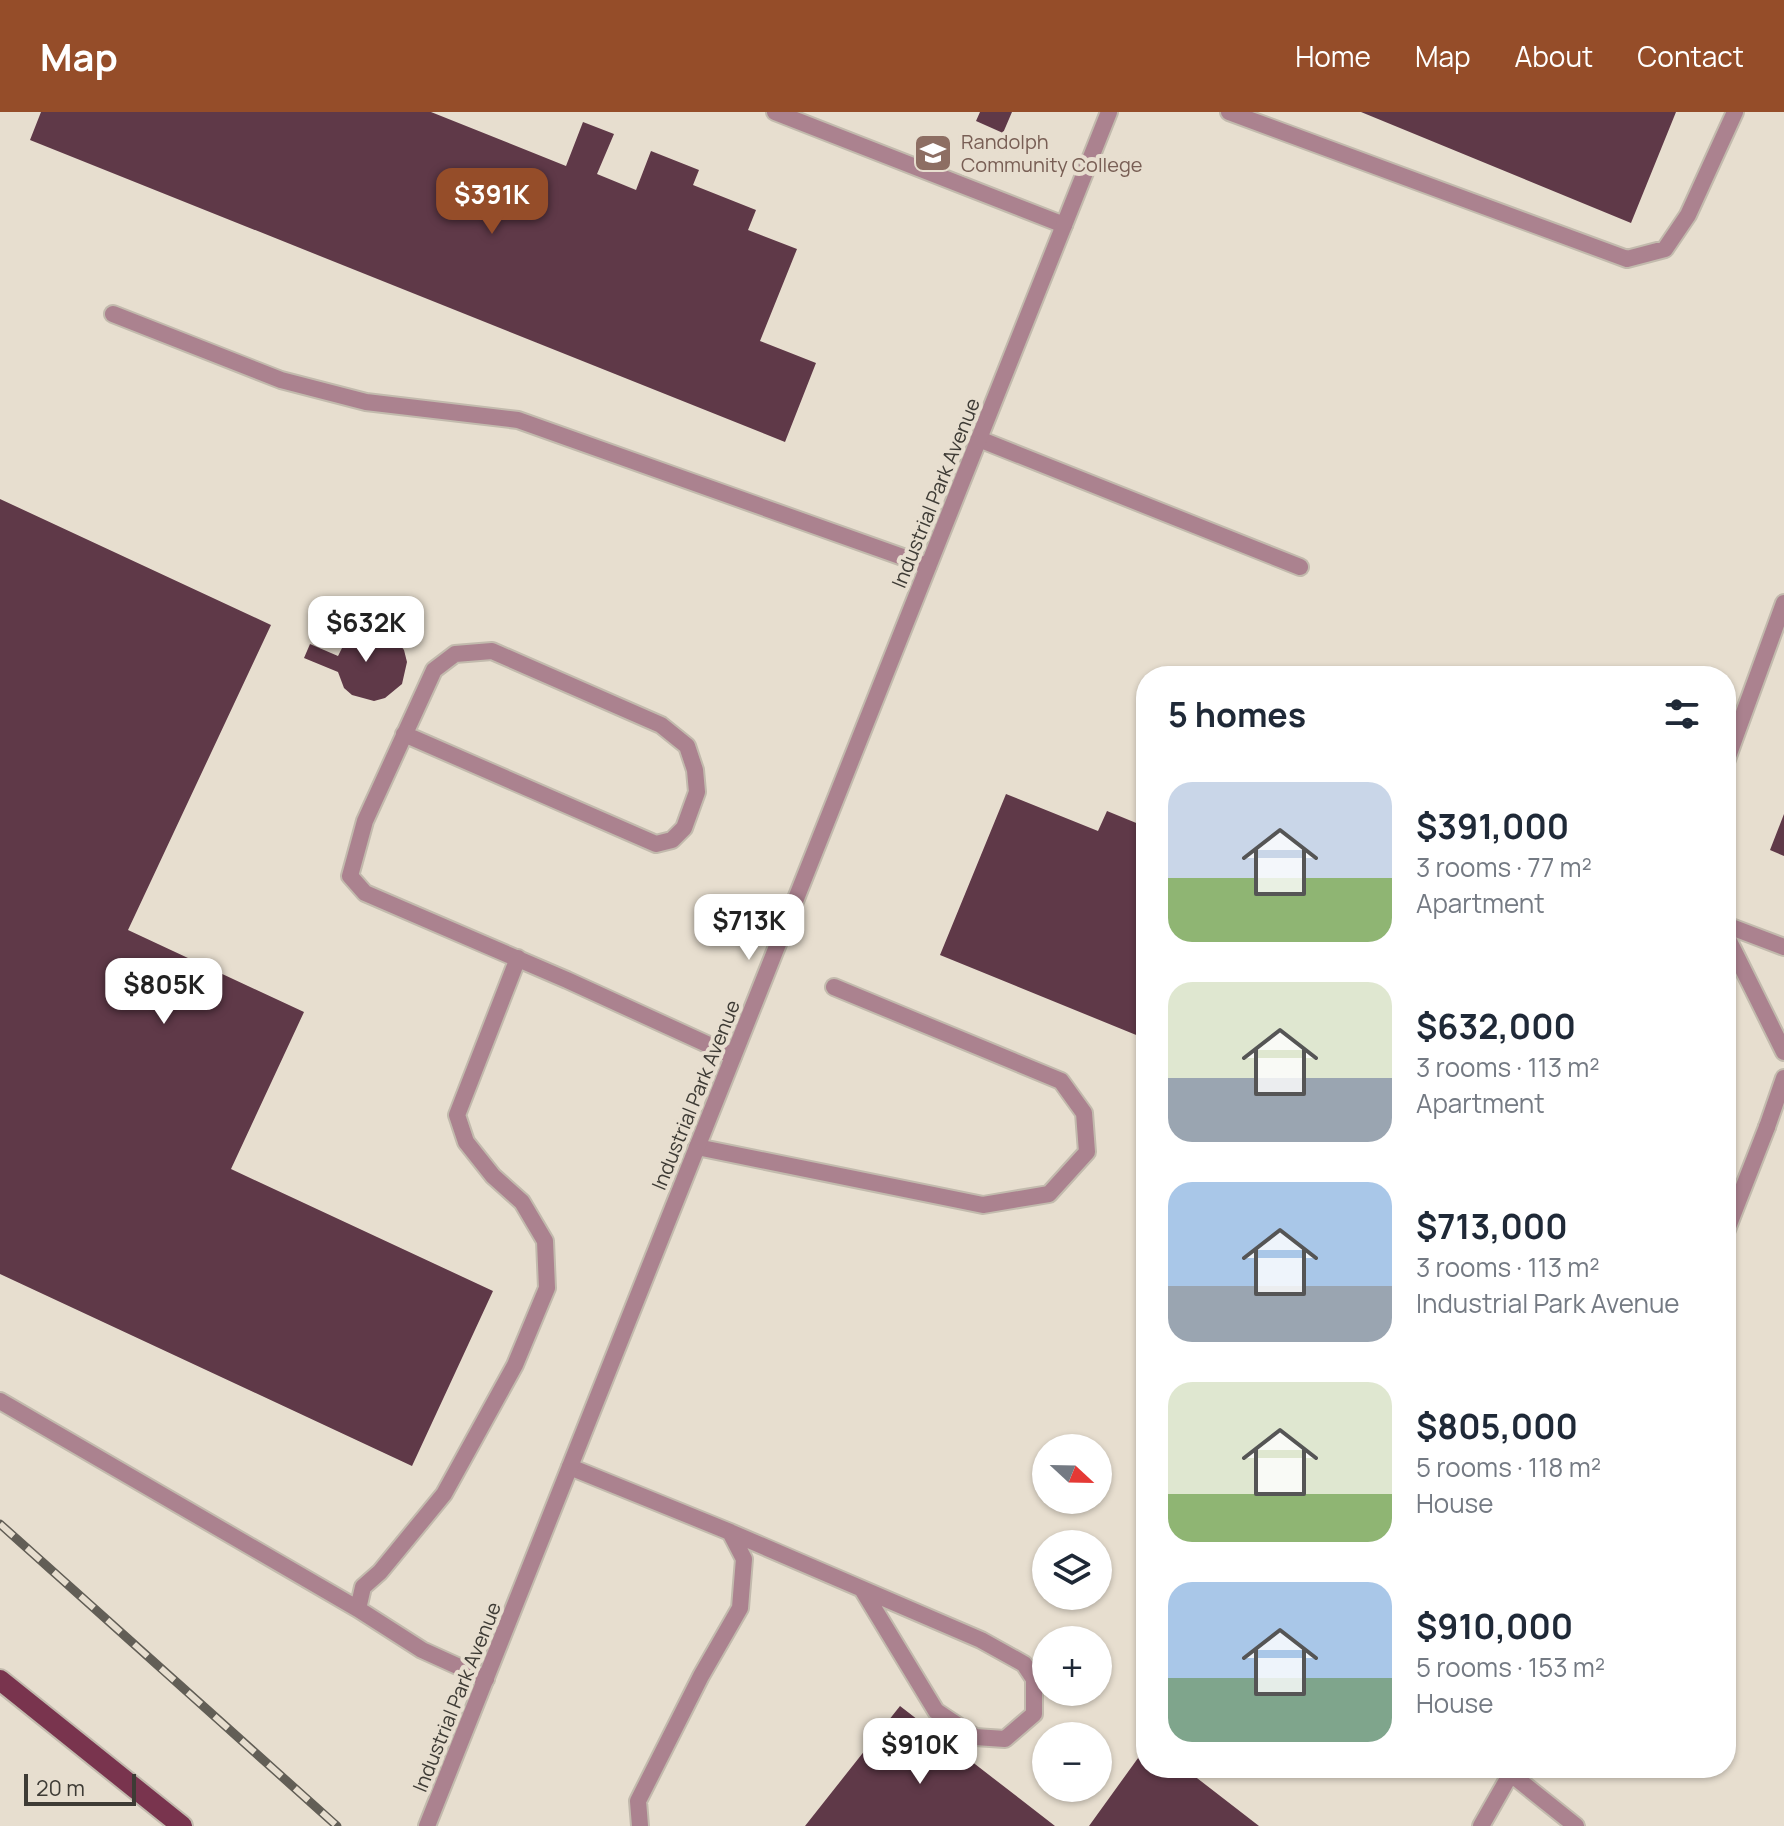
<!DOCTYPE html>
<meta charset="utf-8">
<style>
:root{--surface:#fff;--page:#f6f6f7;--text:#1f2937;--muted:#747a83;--accent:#954d29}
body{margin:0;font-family:Manrope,sans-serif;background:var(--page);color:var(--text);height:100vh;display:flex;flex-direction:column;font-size:30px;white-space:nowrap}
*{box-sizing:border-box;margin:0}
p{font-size:26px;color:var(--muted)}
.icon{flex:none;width:44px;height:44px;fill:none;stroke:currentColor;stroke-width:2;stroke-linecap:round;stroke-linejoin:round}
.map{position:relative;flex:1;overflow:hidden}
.sheet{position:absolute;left:1136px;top:554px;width:600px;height:1112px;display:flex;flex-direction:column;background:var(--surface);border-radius:32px;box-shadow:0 2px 6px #0004}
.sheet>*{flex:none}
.needle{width:52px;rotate:112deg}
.buttons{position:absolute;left:1032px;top:1322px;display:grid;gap:16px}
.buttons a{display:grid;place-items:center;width:80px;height:80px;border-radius:50%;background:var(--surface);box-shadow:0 2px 6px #0004;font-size:40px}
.scale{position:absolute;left:24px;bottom:20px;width:112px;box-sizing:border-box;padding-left:8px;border:4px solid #3e3b35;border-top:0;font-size:22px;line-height:28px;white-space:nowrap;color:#3e3b35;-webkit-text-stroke:6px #e7decf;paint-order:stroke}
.price{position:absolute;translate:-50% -68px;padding:0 18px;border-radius:16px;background:#fff;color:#222;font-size:26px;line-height:52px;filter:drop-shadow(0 2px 4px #0008)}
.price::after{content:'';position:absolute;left:50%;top:48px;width:24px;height:18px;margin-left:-12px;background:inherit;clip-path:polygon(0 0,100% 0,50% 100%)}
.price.active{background:var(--accent);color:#fff}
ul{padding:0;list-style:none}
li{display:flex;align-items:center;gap:24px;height:200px;padding:0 32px}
li span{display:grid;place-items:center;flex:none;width:224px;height:160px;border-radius:24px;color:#555}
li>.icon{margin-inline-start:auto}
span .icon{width:96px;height:96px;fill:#fffc;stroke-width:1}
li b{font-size:34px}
h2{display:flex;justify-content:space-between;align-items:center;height:96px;padding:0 32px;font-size:34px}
header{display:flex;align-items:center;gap:48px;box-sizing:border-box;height:112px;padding:0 40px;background:var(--accent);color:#fff}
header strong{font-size:38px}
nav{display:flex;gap:44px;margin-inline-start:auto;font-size:28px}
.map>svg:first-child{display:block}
</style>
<header>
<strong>Map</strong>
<nav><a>Home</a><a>Map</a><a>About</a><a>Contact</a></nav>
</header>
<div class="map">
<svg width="1784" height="1714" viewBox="0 0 1784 1714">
<rect width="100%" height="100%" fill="#e7decf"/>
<path fill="#5f3948" d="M41,0h390l135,54 17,-44 31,12 -17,40 39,16 15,-39 48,19 -6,15 63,25 -8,20 49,19 -37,92 56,22 -31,79 -755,-302z
M980,0h32l-9,21 -27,-12z
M1361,0h315l-45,111z
M0,387l271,126 -143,305 176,82 -73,157 262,122 -81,175 -412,-192z
M376,518l11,3 10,8 7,9 3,12 -5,22 -17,14 -11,3 -22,-6 -8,-7 -6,-16 -34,-14 6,-14 28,12 6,-12 9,-8z
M1006,682l92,37 9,-20 39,16v171l-2,6 2,1v34l-206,-84z
M1784,702v42l-14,-6z
M900,1594l155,120h-250z
M1146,1635v21h38l75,58h-170z"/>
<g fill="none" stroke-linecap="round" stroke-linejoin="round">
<defs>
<path id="service" d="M775,0l289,113
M1229,0l398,147 38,-10 23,-34 47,-103
M113,202l168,66 85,22 152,18 410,146
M979,327l321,128
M404,622l252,110 16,-4 12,-12 13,-36 -2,-22 -8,-24 -26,-21 -169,-74 -37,3 -21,16 -69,151 -15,55 15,17 202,87 166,76
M1726,650l58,-159
M1726,813l58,22
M1726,823l58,117
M1767,1015l17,-49
M697,1035l286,58 66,-11 38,-42 -3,-39 -23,-32 -227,-94
M0,1289l358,208
M570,1355l160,65 14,27 -4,49 -39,68 -63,125 2,25
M730,1420l251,108 43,24 10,15v35l-29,25 -30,-2 -39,-26 -74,-122
M486,1567l-64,-29 -64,-41 5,-22 17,-15 64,-78 71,-129 32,-77 -2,-47 -23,-39 -29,-26 -27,-34 -9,-27 61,-157
M1511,1662l65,52"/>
<path id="minor" d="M1726,1120l41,-105
M1481,1714l33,-58"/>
<path id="tertiary" d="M427,1714l682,-1714"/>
<path id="primary" d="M0,1568l182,146"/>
</defs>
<use href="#service" stroke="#c2baad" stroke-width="20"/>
<use href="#minor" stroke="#c2baad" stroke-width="20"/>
<use href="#tertiary" stroke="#c2baad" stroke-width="20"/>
<use href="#primary" stroke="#c2baad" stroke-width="24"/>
<use href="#service" stroke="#ab828f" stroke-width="16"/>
<use href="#minor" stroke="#ab828f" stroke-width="16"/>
<use href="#tertiary" stroke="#ab828f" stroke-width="16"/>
<use href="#primary" stroke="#79344e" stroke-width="20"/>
<defs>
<path id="rail" d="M0,1412l337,302"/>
</defs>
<use href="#rail" stroke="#625e56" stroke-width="9"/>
<use href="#rail" stroke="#e7decf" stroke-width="6" stroke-dasharray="18" stroke-linecap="butt"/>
</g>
<defs>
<symbol id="university-square" viewBox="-11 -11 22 22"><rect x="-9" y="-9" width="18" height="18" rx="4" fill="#8d6e63" stroke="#e7decf"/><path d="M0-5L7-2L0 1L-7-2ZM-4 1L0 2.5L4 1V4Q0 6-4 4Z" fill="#fff"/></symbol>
</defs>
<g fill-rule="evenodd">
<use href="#university-square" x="911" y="19" width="44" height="44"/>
</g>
<g text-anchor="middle" stroke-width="8" stroke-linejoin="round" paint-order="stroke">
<g font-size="20" fill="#785e54" stroke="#e7decf" text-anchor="start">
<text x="961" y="37">Randolph<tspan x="961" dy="23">Community College</tspan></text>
</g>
<g font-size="20" fill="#3e3b35" stroke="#e7decf">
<text transform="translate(936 381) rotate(-68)" y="7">Industrial Park Avenue</text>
<text transform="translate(696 983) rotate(-68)" y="7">Industrial Park Avenue</text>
<text transform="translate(457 1585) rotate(-68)" y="7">Industrial Park Avenue</text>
</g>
</g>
</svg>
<div class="buttons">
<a><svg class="needle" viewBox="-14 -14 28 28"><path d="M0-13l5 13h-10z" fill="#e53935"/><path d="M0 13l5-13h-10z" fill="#747a83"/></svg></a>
<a><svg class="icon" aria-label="layers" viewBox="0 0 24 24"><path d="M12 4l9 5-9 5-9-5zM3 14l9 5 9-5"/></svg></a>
<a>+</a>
<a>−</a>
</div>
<div class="scale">20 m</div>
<b class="price active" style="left:492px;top:124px">$391K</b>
<b class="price" style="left:366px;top:552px">$632K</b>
<b class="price" style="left:749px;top:850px">$713K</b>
<b class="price" style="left:164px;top:914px">$805K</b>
<b class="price" style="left:920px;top:1674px">$910K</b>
<section class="sheet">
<h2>5 homes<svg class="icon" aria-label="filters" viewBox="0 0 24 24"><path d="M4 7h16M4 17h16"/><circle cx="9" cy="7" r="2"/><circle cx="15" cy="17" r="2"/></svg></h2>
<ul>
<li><span style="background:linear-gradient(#c9d6e8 60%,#8fb573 0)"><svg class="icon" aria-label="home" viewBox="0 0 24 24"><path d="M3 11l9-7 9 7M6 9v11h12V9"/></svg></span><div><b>$391,000</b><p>3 rooms · 77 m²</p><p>Apartment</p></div></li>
<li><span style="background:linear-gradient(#dfe7d0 60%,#9aa5b1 0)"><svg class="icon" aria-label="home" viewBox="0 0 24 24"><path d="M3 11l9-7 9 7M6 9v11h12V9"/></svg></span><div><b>$632,000</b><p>3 rooms · 113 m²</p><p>Apartment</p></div></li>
<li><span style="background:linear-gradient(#a9c7e8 65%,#9aa5b1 0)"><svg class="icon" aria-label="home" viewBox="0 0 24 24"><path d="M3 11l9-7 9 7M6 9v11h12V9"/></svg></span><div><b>$713,000</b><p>3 rooms · 113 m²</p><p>Industrial Park Avenue</p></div></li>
<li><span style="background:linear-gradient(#dfe7d0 70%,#8fb573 0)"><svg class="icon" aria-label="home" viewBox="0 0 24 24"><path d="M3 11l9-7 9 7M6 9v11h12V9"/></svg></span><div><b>$805,000</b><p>5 rooms · 118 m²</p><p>House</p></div></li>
<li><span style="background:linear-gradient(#a9c7e8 60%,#7fa58c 0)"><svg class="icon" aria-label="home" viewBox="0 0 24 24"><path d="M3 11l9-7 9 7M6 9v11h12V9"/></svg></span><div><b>$910,000</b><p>5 rooms · 153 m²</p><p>House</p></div></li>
</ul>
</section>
</div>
